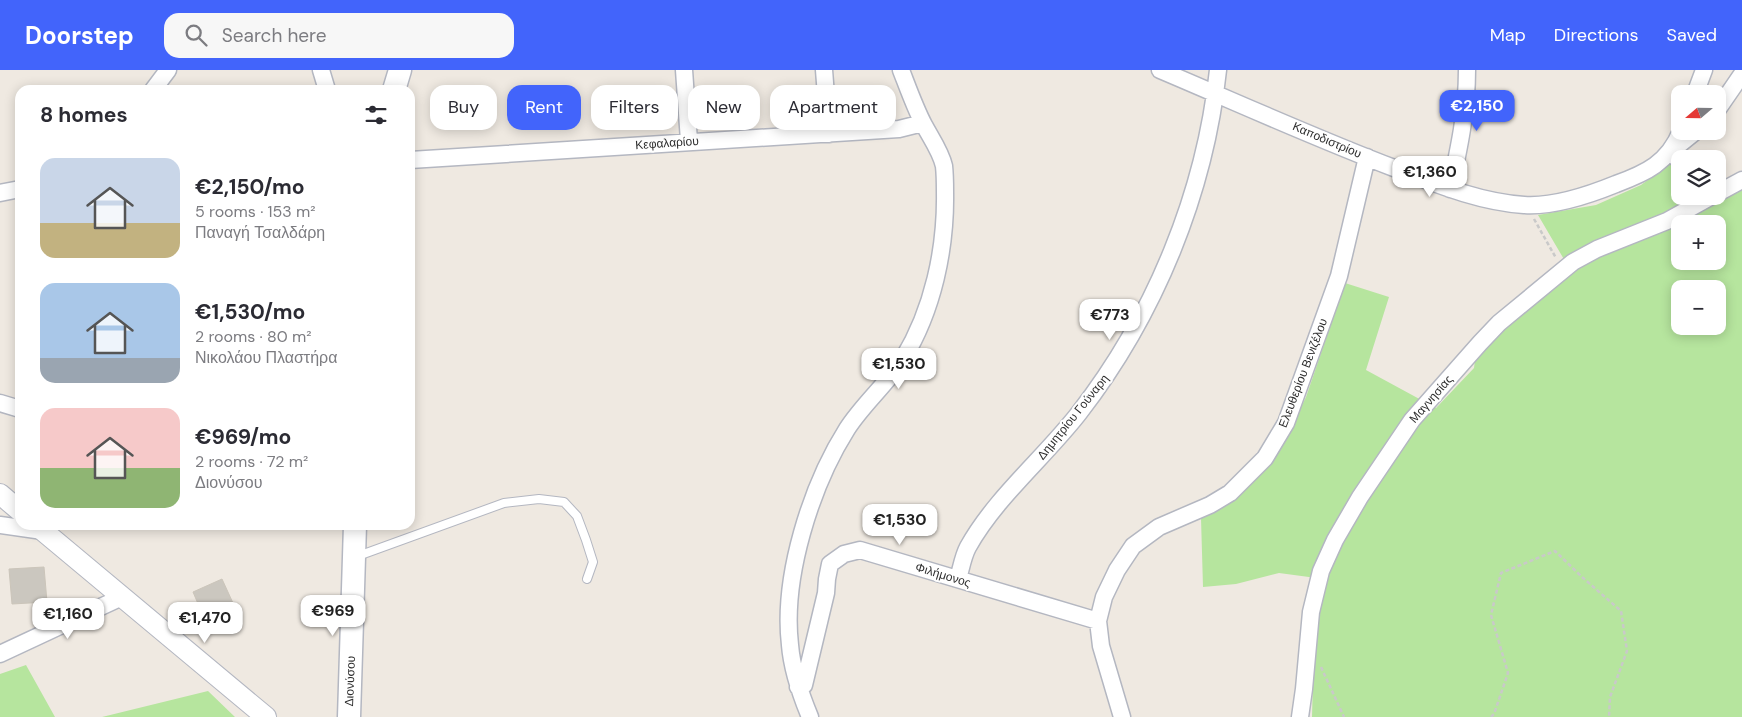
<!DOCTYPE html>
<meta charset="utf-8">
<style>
:root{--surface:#fff;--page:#f7f7f7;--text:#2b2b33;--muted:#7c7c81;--accent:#4264fb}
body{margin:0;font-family:"DM Sans",sans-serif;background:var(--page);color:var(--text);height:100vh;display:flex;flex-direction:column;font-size:19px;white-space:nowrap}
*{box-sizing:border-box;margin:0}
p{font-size:16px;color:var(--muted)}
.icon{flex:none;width:28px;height:28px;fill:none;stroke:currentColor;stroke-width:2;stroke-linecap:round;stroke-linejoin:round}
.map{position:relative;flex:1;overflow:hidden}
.drawer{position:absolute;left:15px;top:15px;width:400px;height:445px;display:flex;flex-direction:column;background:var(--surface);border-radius:15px;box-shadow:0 2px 12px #0003}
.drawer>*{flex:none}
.top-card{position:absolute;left:430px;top:15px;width:475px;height:45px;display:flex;gap:10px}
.needle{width:32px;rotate:250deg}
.fabs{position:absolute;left:1671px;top:15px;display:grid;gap:10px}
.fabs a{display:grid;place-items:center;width:55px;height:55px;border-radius:10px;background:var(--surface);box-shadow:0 2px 12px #0003;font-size:25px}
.price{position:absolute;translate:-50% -42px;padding:0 11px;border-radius:10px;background:#fff;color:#222;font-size:16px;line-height:32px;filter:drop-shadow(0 1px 2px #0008)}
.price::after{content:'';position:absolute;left:50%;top:30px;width:15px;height:11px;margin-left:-8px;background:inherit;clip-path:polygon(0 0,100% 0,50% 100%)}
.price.current{background:var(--accent);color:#fff}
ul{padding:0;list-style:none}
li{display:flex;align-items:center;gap:15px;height:125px;padding:0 25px}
li span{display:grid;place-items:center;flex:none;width:140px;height:100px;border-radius:15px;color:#555}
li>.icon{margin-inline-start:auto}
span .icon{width:60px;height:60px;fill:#fffc;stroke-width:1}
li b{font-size:21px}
h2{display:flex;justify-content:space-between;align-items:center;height:60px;padding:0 25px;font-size:21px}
.pill{padding:0 18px;border-radius:15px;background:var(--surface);box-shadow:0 2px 12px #0003;font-size:18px;line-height:45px}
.pill.current{background:var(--accent);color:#fff}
header{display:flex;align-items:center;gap:30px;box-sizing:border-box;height:70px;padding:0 25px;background:var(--accent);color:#fff}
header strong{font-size:24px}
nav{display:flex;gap:28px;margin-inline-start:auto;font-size:18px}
.search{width:350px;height:45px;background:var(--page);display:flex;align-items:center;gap:12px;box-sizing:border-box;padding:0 18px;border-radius:15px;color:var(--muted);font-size:19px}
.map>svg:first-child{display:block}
</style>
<header>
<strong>Doorstep</strong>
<div class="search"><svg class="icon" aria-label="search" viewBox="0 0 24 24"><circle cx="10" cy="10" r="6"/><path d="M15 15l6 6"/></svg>Search here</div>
<nav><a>Map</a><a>Directions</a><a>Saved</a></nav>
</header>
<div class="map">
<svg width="1742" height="647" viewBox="0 0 1742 647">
<rect width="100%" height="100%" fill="#efe9e1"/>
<path fill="#b6e59e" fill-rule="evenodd" d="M1671,93l9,8v25h31l8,7 23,-14v528h-430l2,-75 10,-63 -45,-6 -43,11 -33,3 -2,-69 35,-20 51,-63 19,-38 39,-114 44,14 -23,73 70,38 38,-40 2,-16 96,-79 -34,-58 58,-10 45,-20zM1680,154h38v37h-38zM1680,219h38v37h-38z
M26,595l29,52h-55v-43z
M208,621l27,26h-133z"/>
<path fill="#cbc7bf" stroke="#cbc5ba" d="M44,497l3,35 -35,2 -3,-35z
M222,509l16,35 -30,13 -15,-35z"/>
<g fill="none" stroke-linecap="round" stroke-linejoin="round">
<defs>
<path id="service" d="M358,486l146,-53 35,-4 25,3 13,14 9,24 7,22 -6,17"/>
<path id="minor" d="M321,0l6,20
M684,0l5,71
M824,0l5,64
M1160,0c78,33 155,68 234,98 42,16 85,34 130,37 30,2 65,-10 92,-21 30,-11 52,-21 65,-53
M153,20l15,-20
M1695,24l9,-24
M1718,39l24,-35
M410,90l489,-31 24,-6
M1680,91l-10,-9 26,-21
M1450,119c9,-40 17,-78 17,-119
M0,123l20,-4
M1718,123l24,-13
M0,333l20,6
M0,455l43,6
M958,509c3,-10 5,-23 10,-32 28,-50 76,-89 111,-134 76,-98 126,-220 139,-343
M0,584l122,-57
M798,617l6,-2 22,-92 1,-14 3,-15 14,-10 16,-4 238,71
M810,647c-10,-24 -18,-47 -20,-72 -8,-68 21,-159 57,-216 16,-25 40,-45 56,-70 30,-49 43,-110 42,-167 0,-8 0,-17 -1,-26 -3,-14 -13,-28 -20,-41 -9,-17 -16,-37 -23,-55
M1122,647l-21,-71 -3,-25 6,-24 13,-27 16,-24 26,-19 51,-22 20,-12 35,-35 21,-35 53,-147 28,-119
M1300,647l4,-28 7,-77 10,-41 14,-31 25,-43 52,-77 68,-77 19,-20 74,-61 24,-13 70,-28 45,-25"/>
<path id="tertiary" d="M0,424l20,17
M36,455l230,192"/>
<path id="secondary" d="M394,20l6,-20
M349,647l6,-192"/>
</defs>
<use href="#service" stroke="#b4b7c1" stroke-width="10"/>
<use href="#minor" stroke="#b4b7c1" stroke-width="19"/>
<use href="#tertiary" stroke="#b4b7c1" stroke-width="22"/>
<use href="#secondary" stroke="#b4b7c1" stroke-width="25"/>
<path stroke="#c9c9c9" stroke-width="2.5" stroke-dasharray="4 2.5" stroke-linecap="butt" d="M1534,149l22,39
M1321,597l23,50
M1491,647l3,-3 14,-41 -17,-58 10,-42 54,-22 27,26 39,34 6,40 -17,46 -1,20"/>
<use href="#service" stroke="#fff" stroke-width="8"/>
<use href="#minor" stroke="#fff" stroke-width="16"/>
<use href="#tertiary" stroke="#fff" stroke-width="20"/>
<use href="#secondary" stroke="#fff" stroke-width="22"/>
</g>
<g text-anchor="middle" stroke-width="4" stroke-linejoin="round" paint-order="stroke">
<g font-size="12" fill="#2e2e2e" stroke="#fff">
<text transform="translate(1327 70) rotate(23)" y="4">Καποδιστρίου</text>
<text transform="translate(667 73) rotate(-4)" y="4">Κεφαλαρίου</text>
<text transform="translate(1303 303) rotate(-69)" y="4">Ελευθερίου Βενιζέλου</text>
<text transform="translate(1431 329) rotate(-49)" y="4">Μαγνησίας</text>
<text transform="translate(1073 347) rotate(-51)" y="4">Δημητρίου Γούναρη</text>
<text transform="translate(943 505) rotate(17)" y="4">Φιλήμονος</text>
<text transform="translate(350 611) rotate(-88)" y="4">Διονύσου</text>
</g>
</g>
</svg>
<div class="fabs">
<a><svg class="needle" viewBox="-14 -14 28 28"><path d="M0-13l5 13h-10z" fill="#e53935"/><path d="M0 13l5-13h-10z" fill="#7c7c81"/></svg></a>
<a><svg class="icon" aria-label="layers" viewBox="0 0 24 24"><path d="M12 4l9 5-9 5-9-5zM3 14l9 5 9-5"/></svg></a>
<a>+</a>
<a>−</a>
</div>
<b class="price current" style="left:1477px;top:62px">€2,150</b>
<b class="price" style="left:1430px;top:128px">€1,360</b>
<b class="price" style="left:1110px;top:271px">€773</b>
<b class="price" style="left:899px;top:320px">€1,530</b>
<b class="price" style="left:900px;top:476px">€1,530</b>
<b class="price" style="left:333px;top:567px">€969</b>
<b class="price" style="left:68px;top:570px">€1,160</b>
<b class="price" style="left:205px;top:574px">€1,470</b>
<div class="top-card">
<a class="pill">Buy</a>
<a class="pill current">Rent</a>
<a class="pill">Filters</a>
<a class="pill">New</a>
<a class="pill">Apartment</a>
</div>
<section class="drawer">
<h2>8 homes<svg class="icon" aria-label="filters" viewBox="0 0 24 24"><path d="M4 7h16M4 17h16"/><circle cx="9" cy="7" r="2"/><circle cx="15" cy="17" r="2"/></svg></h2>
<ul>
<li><span style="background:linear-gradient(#c9d6e8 65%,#c2b280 0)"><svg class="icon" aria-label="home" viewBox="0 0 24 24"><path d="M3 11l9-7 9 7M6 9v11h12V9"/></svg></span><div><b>€2,150/mo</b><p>5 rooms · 153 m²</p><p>Παναγή Τσαλδάρη</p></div></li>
<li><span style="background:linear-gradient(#a9c7e8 75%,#9aa5b1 0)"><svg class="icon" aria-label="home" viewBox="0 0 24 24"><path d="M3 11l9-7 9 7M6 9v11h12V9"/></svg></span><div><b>€1,530/mo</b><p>2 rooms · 80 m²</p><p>Νικολάου Πλαστήρα</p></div></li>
<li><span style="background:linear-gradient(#f6c9c9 60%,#8fb573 0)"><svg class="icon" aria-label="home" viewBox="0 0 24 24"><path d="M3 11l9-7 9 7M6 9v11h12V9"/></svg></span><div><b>€969/mo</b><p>2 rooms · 72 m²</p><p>Διονύσου</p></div></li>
</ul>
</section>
</div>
